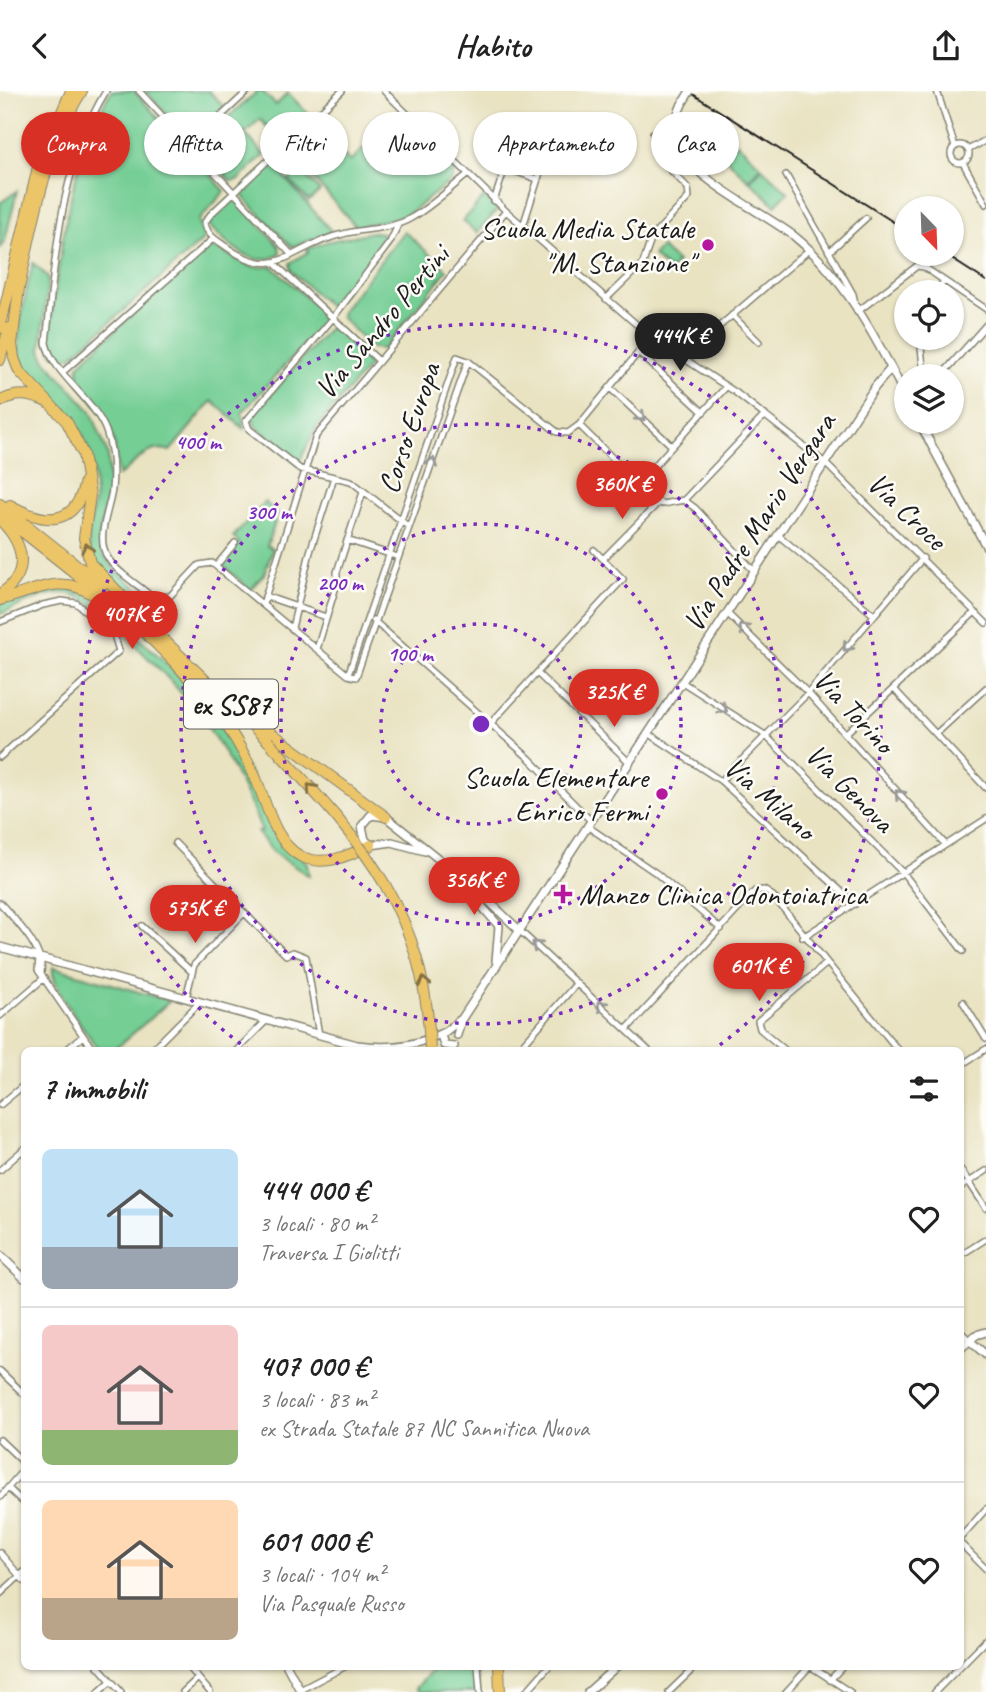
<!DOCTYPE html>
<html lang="it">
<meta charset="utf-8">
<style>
:root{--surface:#fff;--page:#f6f6f6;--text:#222;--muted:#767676;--line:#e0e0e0;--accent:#d93025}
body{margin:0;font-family:Caveat,sans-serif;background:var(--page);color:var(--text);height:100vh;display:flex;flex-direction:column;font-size:26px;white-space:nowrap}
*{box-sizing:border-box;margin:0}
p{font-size:23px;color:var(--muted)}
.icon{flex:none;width:38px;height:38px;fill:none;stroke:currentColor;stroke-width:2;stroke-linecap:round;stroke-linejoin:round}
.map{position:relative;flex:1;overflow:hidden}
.drawer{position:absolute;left:21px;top:956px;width:943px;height:623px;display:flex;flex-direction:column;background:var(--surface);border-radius:10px;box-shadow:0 2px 5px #0004}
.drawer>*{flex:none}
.hud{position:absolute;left:21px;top:21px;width:945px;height:63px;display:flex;gap:14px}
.needle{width:46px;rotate:157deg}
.fabs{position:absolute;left:894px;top:105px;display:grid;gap:14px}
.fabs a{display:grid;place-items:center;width:70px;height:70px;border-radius:50%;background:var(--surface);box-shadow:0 2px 5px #0004;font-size:35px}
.price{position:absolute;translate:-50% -60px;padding:0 16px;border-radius:24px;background:var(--accent);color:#fff;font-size:23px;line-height:46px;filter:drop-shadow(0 2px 4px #0008)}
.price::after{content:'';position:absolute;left:50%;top:42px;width:21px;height:16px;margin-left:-10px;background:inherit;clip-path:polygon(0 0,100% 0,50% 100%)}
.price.current{background:#222;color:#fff}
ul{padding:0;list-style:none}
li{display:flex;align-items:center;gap:21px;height:175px;padding:0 21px}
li+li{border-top:2px solid var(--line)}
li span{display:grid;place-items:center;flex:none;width:196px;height:140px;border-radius:10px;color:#555}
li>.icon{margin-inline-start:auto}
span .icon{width:84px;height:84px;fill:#fffc;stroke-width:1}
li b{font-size:30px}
h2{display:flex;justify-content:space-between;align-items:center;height:84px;padding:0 21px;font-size:30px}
.tag{padding:0 24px;border-radius:32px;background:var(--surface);box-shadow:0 2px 5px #0004;font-size:24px;line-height:63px}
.tag.current{background:var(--accent);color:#fff}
header{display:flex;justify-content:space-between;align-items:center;height:91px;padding:0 21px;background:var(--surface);font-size:32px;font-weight:800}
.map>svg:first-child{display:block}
</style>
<header><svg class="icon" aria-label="back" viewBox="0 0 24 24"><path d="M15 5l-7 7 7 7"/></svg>Habito<svg class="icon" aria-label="share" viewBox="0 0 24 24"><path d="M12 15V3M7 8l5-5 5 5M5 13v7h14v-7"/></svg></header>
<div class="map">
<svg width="986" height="1601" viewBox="0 0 986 1601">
<rect width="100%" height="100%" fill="#fdfcf7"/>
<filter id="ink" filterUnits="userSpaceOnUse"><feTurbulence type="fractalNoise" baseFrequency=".0143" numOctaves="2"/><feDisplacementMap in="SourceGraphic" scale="14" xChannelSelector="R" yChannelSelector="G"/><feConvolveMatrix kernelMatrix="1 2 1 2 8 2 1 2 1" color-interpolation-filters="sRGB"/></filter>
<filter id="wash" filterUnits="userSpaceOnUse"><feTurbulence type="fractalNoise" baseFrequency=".00686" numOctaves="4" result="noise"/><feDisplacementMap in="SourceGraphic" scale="28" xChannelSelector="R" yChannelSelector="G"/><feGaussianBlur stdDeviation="1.57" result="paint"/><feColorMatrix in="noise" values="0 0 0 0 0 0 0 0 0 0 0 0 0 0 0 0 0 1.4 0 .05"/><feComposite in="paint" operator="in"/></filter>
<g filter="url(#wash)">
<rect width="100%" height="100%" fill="#e9e3c2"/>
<path fill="#75ce94" stroke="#487558" stroke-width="2" d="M111,0h23l91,100 -26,29 5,19 -133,118 -18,-2 -4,-18c12,-84 18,-171 62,-246z
M145,0h64l15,16 -35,30z
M258,0h4l14,14 12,-12 21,22 -29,26 -20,-22 -15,14 19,22 -26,25 -8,1 -32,-38z
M398,22l57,56 -3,11 -45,35 -51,12 -70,-80 29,-26 35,41z
M706,26l26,25 -12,13 -27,-26z
M737,52l24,23 -13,14 -24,-24z
M271,71l61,70 -40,15 -48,-49 -2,-10z
M762,77l26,24 -13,13 -25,-24z
M301,79l19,21 -11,10 -20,-21z
M17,100l-12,49 -5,8v-45z
M484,106l14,12 -21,24 -14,-12z
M230,108h6l43,47 1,7c-26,20 -52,-11 -70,-26l-1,-8z
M404,140l43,39 -63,79 -12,-1 -31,-31 1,-6z
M372,141l10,1 3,8 -54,67 -40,-37 -1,-8 18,-11 -1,-3 19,-7z
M213,156l39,20h21l46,42 4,14 -81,90 2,16 -32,-28 -42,50c-22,-8 -37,15 -52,25 -2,-20 -3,-41 -13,-59 -10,-17 -30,-31 -26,-53l121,-111z
M661,156l16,15 -7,9 -17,-15z
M33,172l15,14 -7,73 5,11 45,50 17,44 1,33 -9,43 2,22 12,16 55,45 -8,9c-21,-18 -53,-37 -67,-62 -12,-21 0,-45 1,-68 0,-18 -4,-40 -12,-57 -13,-28 -38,-41 -56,-63 -19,-23 0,-82 6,-110z
M330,236h5l31,27 3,12 -53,62 -17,35 -44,-37 -3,-11z
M265,411l13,12 -11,32 6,3 -9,25 -13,16 -30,-26 18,-21 -6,-6z
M58,493l31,11 71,62 49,50 41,67 22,54 35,35 2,13 -35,-23 -17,-21 5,-1c-36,-90 -73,-138 -145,-202 -13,-12 -28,-31 -46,-35 -22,-5 -51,12 -71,20v-10z
M53,876l117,34 -56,49h-15c-11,-17 -50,-64 -46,-83z
M436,1575h40l3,26h-59l-4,-4z"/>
</g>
<g filter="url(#ink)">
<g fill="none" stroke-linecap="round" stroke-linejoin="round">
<defs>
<path id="minor" d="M106,0c-47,78 -50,164 -60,252 7,31 48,56 60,88 7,19 8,39 6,59 -3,21 -17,49 -4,68 9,15 31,27 44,39l18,-1 29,-31 13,-2 136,112 8,2 112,-316
M139,0l151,162
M342,0l-131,123 -6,8c1,12 10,17 20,24 54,38 64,0 118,-12 22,-6 48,-4 68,-16 20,-11 38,-29 56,-43
M384,0l122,120 145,126 84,55 90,71 161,160
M937,0l18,56
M951 63a9 9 0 1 1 18 0a9 9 0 1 1-18 0Z
M189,55l59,-55
M968,59l18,-10
M963,72l23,41
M786,84l67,119 4,18 60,-46 7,1 62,42
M494,110l11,-33 32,11
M398,134l-8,17 -57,76 -87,103 3,8 51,40 51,12 58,46
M523,135l22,-69
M829,161l37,-34
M275,173l104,97
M936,201l8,-11
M606,208l37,-36 9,-26 37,-40 -1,-9 -27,-28 -8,-27
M732,224l27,27
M920,247l4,38
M638,261l65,60
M682,267l127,-108
M64,280l150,-133
M941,285l45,-51
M610,297l62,58
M579,334l73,72 10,7 22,-4 11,8 59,63
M925,342l1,-11
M638,393l87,-96
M684,409l81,-85
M778,444l96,80
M347,449l51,17
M603,468l56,-57
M216,475l19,-23
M265,505l61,21
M263,513l53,-168 190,-225
M727,522l81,80 137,151
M373,529l156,138 62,63
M0,531l43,-17 19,-4 14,2 38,32 5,16 -119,106
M292,537l18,-76 24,-75
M317,558l20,-66v-11l26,-80
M537,582l92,89
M348,584l109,-318 11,4 89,71 11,1 11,-8 72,-88
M682,591l83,53 139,139 59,77
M894,598l92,99
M490,633l133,-145 -29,-29
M648,642l73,48 134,123
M937,642l49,-45
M845,643l130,-122
M721,690l87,-88 115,-135
M587,735l69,47 65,56
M175,752l111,112 7,-3 13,5 13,78
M0,812c15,17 45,46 41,70
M142,835l50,46
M519,839l129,120
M803,846l183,-118
M39,867l-1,12 55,80
M186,907l8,-33 50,-52
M963,911l23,37
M0,925l44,-38
M627,938l128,-138 9,-1 9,6 125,154
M66,959l17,-14
M152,959l48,-48
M237,959l29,-29
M518,959l59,-67
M785,959l-25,-21 -2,-8 68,-57
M961,974l25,-16
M0,1014l24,-20
M0,1079l24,-21
M961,1079l25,38
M961,1096l25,-16
M961,1164l25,-16
M961,1241l8,8
M0,1280l24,23
M0,1349l24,23
M8,1397l16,15
M0,1406l24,-28
M961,1446l25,-28
M961,1453l25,25
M0,1462l24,28
M0,1503l24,-22
M98,1575l23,26
M188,1575l22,26
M478,1575l2,26
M810,1575l40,26
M830,1589l13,-14
M300,1599l46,-24
M99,1601l12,-11
M183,1601l15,-14
M526,1601l23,-26
M669,1601l27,-26
M786,1601l24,-26
M935,1601l51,-52"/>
<path id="tertiary" d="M682,13c-8,17 -11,34 0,50 22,30 81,59 112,82 50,40 84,105 112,161
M919,331l67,124
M425,760l-33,-9 -21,3 -6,-5 -3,-14 9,-11 15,2 89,71 44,42
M459,789l40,46 -3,35
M0,856l357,98c30,4 58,2 85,-12
M457,944l4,-15 34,-52 330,-505 50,-76 16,-19
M454,955l-10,-1 -3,-10 19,-15
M0,1164l24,23
M969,1249l17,15
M961,1257l15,-13 10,-3
M287,1575l14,26
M588,1601l29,-26"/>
<path id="trunk" d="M19,197l-7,56 2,14 5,13 48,51 16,32 7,41 -6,43 6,25 71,73
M18,202c15,-68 26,-143 64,-202
M0,237l38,-161 33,-76
M0,269l9,-32
M0,311c16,-11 32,-7 49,1
M0,413l102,81
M10,414c34,19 66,23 75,-24
M0,423c77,61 160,121 219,201 14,18 25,38 35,59 12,26 19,67 46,82 24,12 50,-1 71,-11
M0,503c30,-19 25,-48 3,-71
M0,509c34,-8 59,-27 92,-6
M158,543l110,107
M242,616l31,27 113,83
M499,1575l1,26"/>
</defs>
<use href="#minor" stroke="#82806f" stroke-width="8"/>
<use href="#tertiary" stroke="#82806f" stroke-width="10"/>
<use href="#trunk" stroke="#82806f" stroke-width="12"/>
<use href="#minor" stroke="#fff" stroke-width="5"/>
<use href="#tertiary" stroke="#fff" stroke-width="7"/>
<use href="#trunk" stroke="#edc569" stroke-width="10"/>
<path stroke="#1c1c1c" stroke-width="2" d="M688,0l218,139
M944,163l42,27"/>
<defs>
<path id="tertiary-bridge" d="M682,13l8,-13"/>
<path id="trunk-bridge" d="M268,650c91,99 158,166 162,309"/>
</defs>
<use href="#tertiary-bridge" stroke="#82806f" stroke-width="10" stroke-linecap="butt"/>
<use href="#trunk-bridge" stroke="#82806f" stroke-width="12" stroke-linecap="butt"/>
<use href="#tertiary-bridge" stroke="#fff" stroke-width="7"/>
<use href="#trunk-bridge" stroke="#edc569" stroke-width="10"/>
</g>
<defs><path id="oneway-chevron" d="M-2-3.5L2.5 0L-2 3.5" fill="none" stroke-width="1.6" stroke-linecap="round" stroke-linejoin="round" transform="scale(1.75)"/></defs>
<g stroke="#999">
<use href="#oneway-chevron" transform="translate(641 326) rotate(43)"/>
<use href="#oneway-chevron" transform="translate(432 371) rotate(-70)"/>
<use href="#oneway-chevron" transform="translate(743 537) rotate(-135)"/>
<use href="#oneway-chevron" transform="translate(847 556) rotate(131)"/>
<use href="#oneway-chevron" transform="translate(723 618) rotate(32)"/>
<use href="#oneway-chevron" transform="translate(899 703) rotate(-132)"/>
<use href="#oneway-chevron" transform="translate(536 854) rotate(-138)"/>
<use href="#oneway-chevron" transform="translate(601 914) rotate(-137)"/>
</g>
<g stroke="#847042">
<use href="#oneway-chevron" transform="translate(87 457) rotate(-102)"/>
<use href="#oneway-chevron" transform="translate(311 697) rotate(-132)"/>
<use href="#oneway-chevron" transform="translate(424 891) rotate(-102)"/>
</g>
</g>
<g fill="none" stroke="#7b2cbf" stroke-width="3.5" stroke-dasharray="3.5 7">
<circle cx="481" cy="633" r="100"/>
<circle cx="481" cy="633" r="200"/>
<circle cx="481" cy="633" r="300"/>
<path d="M249 959A400 400 0 1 1 713 959"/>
</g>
<g fill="#b5179e" stroke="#fdfcf7" stroke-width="2.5">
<circle cx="708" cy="154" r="7"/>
<circle cx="662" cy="703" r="7"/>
<path d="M559.5 792.5h7v7h7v7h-7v7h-7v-7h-7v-7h7z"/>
</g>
<g text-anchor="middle" stroke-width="5" stroke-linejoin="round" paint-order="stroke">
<rect fill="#fdfcf7" stroke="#605f5e" stroke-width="2" x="184" y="588.5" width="94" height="49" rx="5"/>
<g font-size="28" font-weight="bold" fill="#1c1c1c">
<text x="231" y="623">ex SS87</text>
</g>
<g font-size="30" fill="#1c1c1c" stroke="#fdfcf7" text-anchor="end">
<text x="694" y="147">Scuola Media Statale<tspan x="694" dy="34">"M. Stanzione"</tspan></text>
<text x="648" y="696">Scuola Elementare<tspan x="648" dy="34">Enrico Fermi</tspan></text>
<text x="579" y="813" text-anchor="start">Manzo Clinica Odontoiatrica</text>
</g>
<g font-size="30" fill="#1c1c1c" stroke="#fdfcf7">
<text transform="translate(382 231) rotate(-50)" y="10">Via Sandro Pertini</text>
<text transform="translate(409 337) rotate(-71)" y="10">Corso Europa</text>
<text transform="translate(907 420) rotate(44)" y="10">Via Croce</text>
<text transform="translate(759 431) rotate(-57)" y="10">Via Padre Mario Vergara</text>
<text transform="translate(854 620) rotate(47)" y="10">Via Torino</text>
<text transform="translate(850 697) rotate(45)" y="10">Via Genova</text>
<text transform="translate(770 707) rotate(41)" y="10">Via Milano</text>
</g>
</g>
<circle cx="481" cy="633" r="10" fill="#7b2cbf" stroke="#fdfcf7" stroke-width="3.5"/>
<g font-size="21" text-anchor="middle" font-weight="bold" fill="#7b2cbf" stroke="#fdfcf7" stroke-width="5" stroke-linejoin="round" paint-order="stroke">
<text x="198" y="358">400 m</text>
<text x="269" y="428">300 m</text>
<text x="340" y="499">200 m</text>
<text x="410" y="570">100 m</text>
</g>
</svg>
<div class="fabs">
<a><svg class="needle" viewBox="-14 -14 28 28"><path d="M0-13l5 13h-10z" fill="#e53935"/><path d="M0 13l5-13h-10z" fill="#767676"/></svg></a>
<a><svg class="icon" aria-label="locate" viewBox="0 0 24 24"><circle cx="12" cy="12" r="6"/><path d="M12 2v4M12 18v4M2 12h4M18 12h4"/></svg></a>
<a><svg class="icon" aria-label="layers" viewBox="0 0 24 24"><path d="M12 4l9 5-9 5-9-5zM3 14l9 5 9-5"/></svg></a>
</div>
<b class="price current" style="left:680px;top:282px">444K €</b>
<b class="price" style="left:622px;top:430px">360K €</b>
<b class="price" style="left:132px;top:560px">407K €</b>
<b class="price" style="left:614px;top:638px">325K €</b>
<b class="price" style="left:474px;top:826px">356K €</b>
<b class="price" style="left:195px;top:854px">575K €</b>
<b class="price" style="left:759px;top:912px">601K €</b>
<div class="hud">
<a class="tag current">Compra</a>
<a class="tag">Affitta</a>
<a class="tag">Filtri</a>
<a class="tag">Nuovo</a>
<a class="tag">Appartamento</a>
<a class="tag">Casa</a>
</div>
<section class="drawer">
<h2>7 immobili<svg class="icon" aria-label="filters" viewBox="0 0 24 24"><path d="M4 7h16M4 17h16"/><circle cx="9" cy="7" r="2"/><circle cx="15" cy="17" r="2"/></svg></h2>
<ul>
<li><span style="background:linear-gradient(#bfe0f5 70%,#9aa5b1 0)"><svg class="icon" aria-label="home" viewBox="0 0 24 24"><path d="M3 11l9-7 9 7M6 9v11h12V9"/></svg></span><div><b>444 000 €</b><p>3 locali · 80 m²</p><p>Traversa I Giolitti</p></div><svg class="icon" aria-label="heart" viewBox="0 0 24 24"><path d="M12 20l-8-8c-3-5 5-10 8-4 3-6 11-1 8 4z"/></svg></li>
<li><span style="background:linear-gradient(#f6c9c9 75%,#8fb573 0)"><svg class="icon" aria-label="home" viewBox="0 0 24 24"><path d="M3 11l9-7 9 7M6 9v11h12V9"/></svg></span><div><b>407 000 €</b><p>3 locali · 83 m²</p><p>ex Strada Statale 87 NC Sannitica Nuova</p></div><svg class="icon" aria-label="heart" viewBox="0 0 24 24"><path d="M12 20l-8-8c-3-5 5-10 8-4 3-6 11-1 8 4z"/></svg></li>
<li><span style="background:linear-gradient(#ffd9b3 70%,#b9a48a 0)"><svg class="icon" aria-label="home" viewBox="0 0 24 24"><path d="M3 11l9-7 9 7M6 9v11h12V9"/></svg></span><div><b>601 000 €</b><p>3 locali · 104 m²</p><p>Via Pasquale Russo</p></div><svg class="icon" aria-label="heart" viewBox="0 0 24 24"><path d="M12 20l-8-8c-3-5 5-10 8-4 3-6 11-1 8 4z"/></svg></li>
</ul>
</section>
</div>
